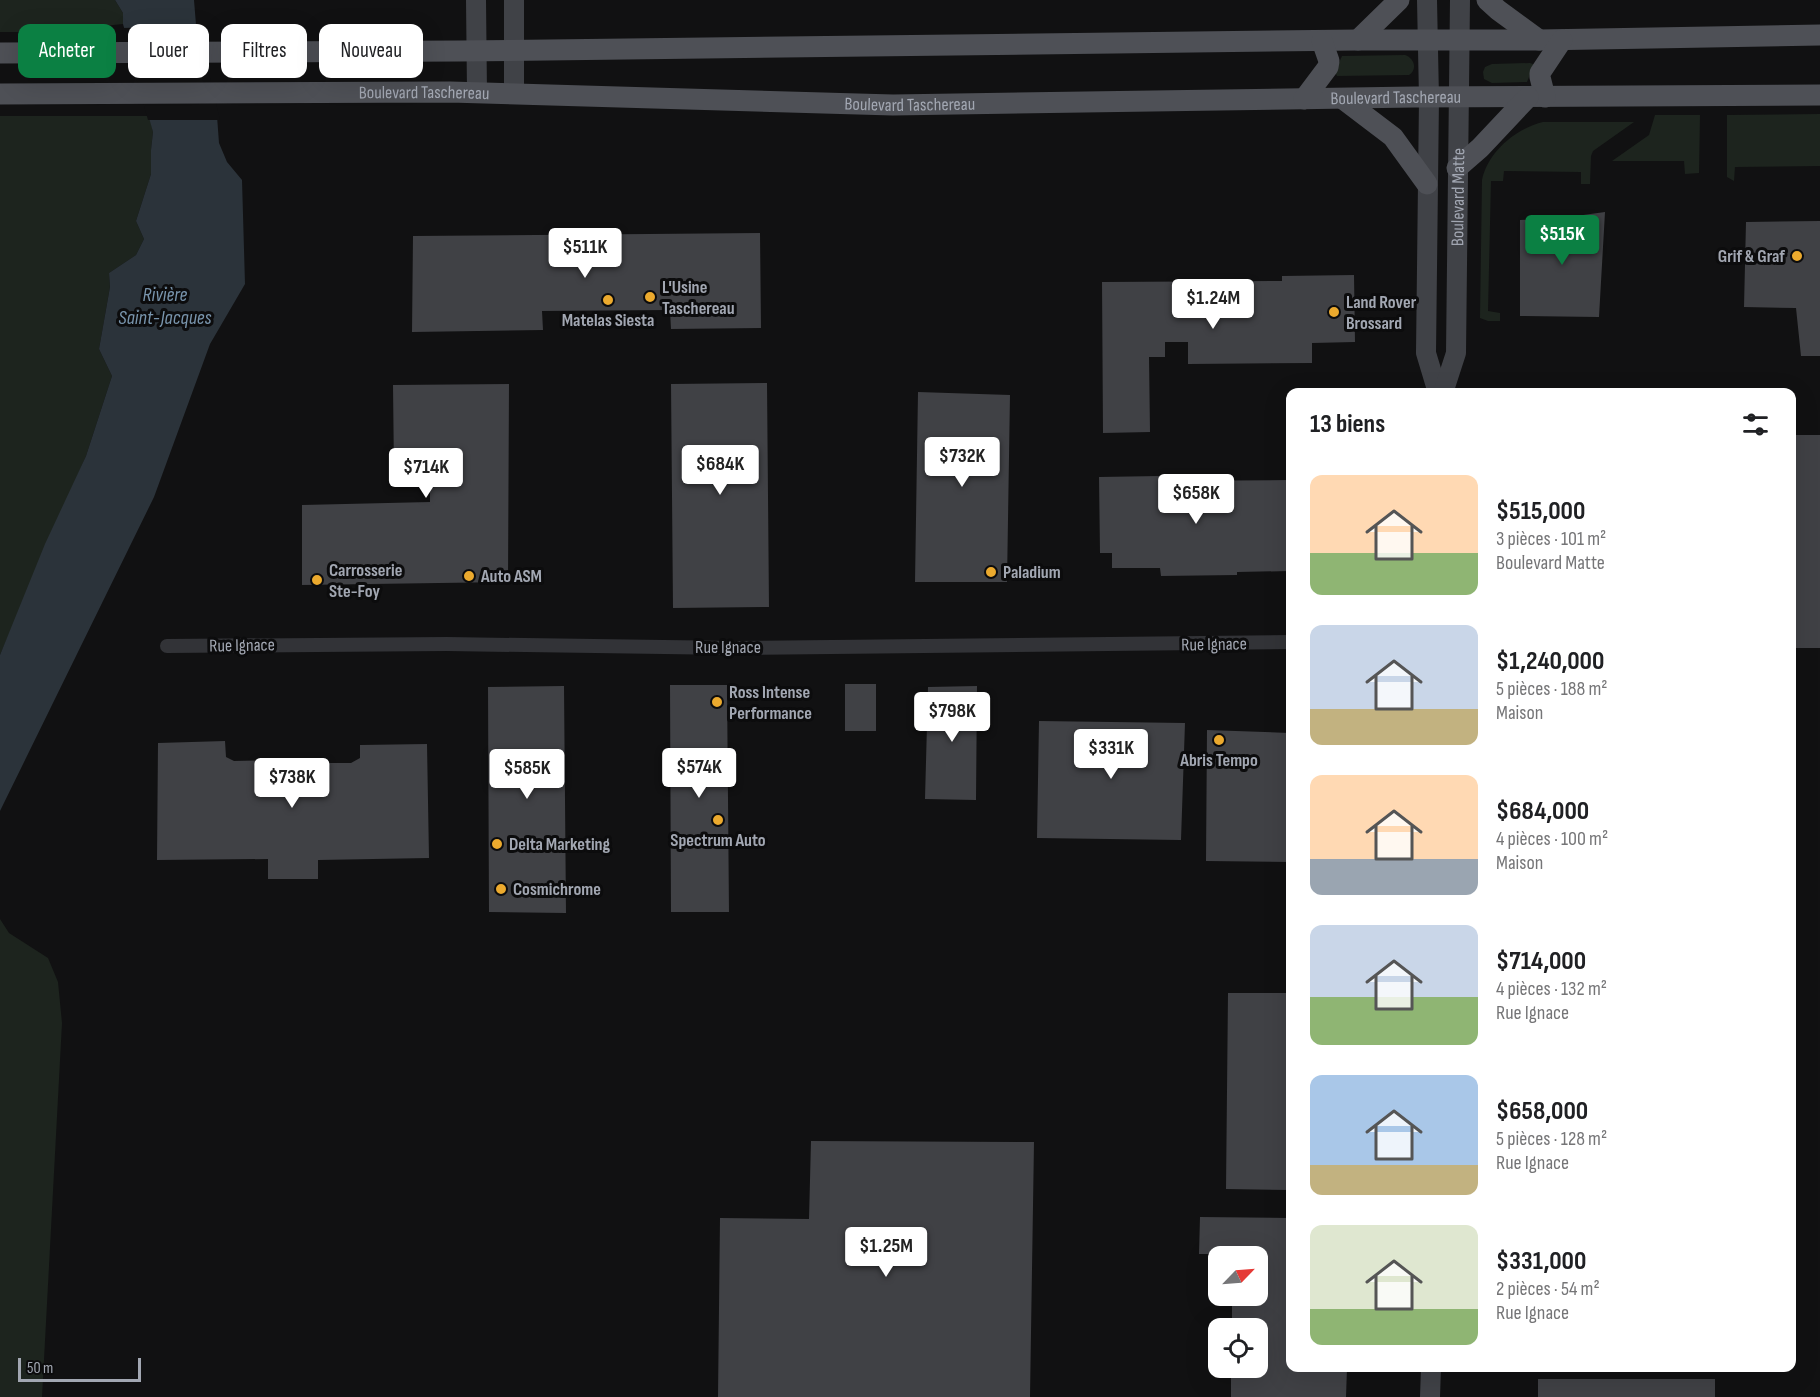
<!DOCTYPE html>
<html lang="fr">
<meta charset="utf-8">
<style>
:root{--surface:#fff;--page:#f2f2f2;--text:#202124;--muted:#757577;--accent:#0b8043}
body{margin:0;font-family:"Sofia Sans Condensed",sans-serif;background:var(--page);color:var(--text);height:100vh;display:flex;flex-direction:column;font-size:22px;white-space:nowrap}
*{box-sizing:border-box;margin:0}
p{font-size:20px;color:var(--muted)}
.icon{flex:none;width:33px;height:33px;fill:none;stroke:currentColor;stroke-width:2;stroke-linecap:round;stroke-linejoin:round}
.map{position:relative;flex:1;overflow:hidden}
.details{position:absolute;left:1286px;top:388px;width:510px;height:984px;display:flex;flex-direction:column;background:var(--surface);border-radius:12px;box-shadow:0 6px 24px #0002}
.details>*{flex:none}
.hud{position:absolute;left:18px;top:24px;width:570px;height:54px;display:flex;gap:12px}
.needle{width:39px;rotate:65deg}
.buttons{position:absolute;left:1208px;top:1246px;display:grid;gap:12px}
.buttons a{display:grid;place-items:center;width:60px;height:60px;border-radius:12px;background:var(--surface);box-shadow:0 6px 24px #0002;font-size:30px}
.scale{position:absolute;left:18px;bottom:15px;width:123px;box-sizing:border-box;padding-left:6px;border:3px solid #a2a7b2;border-top:0;font-size:16px;line-height:21px;white-space:nowrap;color:#a2a7b2;-webkit-text-stroke:4px #0c0c0d;paint-order:stroke}
.price{position:absolute;translate:-50% -51px;padding:0 14px;border-radius:6px;background:#fff;color:#222;font-size:20px;line-height:39px;filter:drop-shadow(0 2px 3px #0008)}
.price::after{content:'';position:absolute;left:50%;top:36px;width:18px;height:14px;margin-left:-9px;background:inherit;clip-path:polygon(0 0,100% 0,50% 100%)}
.price.current{background:var(--accent);color:#fff}
ul{padding:0;list-style:none}
li{display:flex;align-items:center;gap:18px;height:150px;padding:0 24px}
li span{display:grid;place-items:center;flex:none;width:168px;height:120px;border-radius:12px;color:#555}
li>.icon{margin-inline-start:auto}
span .icon{width:72px;height:72px;fill:#fffc;stroke-width:1}
li b{font-size:26px}
h2{display:flex;justify-content:space-between;align-items:center;height:72px;padding:0 24px;font-size:26px}
.tag{padding:0 21px;border-radius:12px;background:var(--surface);box-shadow:0 6px 24px #0002;font-size:21px;line-height:54px}
.tag.current{background:var(--accent);color:#fff}
.map>svg:first-child{display:block}
</style>
<div class="map">
<svg width="1820" height="1397" viewBox="0 0 1820 1397">
<rect width="100%" height="100%" fill="#111112"/>
<path fill="#1d241e" d="M0,0h115l8,13v11l-78,8h-45z
M1405,55c9,3 13,14 4,20l-72,1 -2,-4 7,-16z
M1530,63l3,1v3l-6,15 -35,1 -8,-4 -1,-7 2,-5 7,-3z
M1820,114v52l-85,1 -1,14 -7,-4v-62z
M1655,115h45l-1,58 -14,1 -1,-13h-72l37,-26z
M0,116h150l3,16 -2,18v24l-15,47 8,18 -8,16 -27,18 1,14 -11,62 13,27 -26,80 -86,199z
M1543,122h91l-41,29 -2,5 -1,28h-9v-12l-77,-1 -1,10h-12l-3,130 12,2v8h-12l-8,-3 2,-138c6,-28 33,-51 61,-58z
M0,919l9,14 39,25 10,24 4,41 -20,374h-42z"/>
<path fill="#2b333a" d="M115,0h79l3,37 20,79 2,27 8,19 15,18 3,104 -35,60 -56,153 -154,314v-156l45,-111 41,-88 26,-80 -13,-27 11,-62 -1,-14 27,-18 8,-16 -8,-18 15,-47v-24l2,-18 -30,-108v-11z"/>
<path fill="#111112" d="M198,26l22,94h-72l-26,-92z"/>
<path fill="#404145" d="M1605,212l-6,105 -79,-1v-96l34,-1z
M1820,221v135h-19l-5,-48 -52,-1 2,-85z
M760,233l1,95 -90,1 -1,-19 -128,1 1,19 -131,2 1,-96z
M1354,275l1,67 -43,1v20l-124,1v-22h-23v15h-16l1,75 -47,1 -1,-151 180,-1v-5z
M767,383l2,224 -96,1 -2,-224z
M509,384l-1,198 -206,3v-80l128,-3v-29h-36l-1,-88z
M918,392l92,3 -3,187h-92z
M1791,435h29v213h-29z
M1160,476v5l130,-1v91l-53,1v3l-76,1 -1,-8h-48v-15h-12l-1,-76z
M845,684h31v47h-31z
M670,685h57l2,227h-58z
M564,686l2,227 -77,-1 -1,-225z
M977,686l-1,114 -51,-1 3,-112z
M1039,721l146,2 -4,117 -144,-2z
M1207,730l83,3v129l-84,-1z
M225,741l1,16 8,4 37,-1 1,17 4,6 31,-1 7,-4v-15h37l9,-5v-13l67,-1 2,114 -111,2v19h-50v-20l-111,1 1,-117z
M1228,993h62v197l-64,-1z
M811,1141l223,1 -4,255h-312l2,-179 89,1z
M1200,1217l90,1v150h57l-1,29h-115v-29h26v-39h-25v-33h25v-39h-24v-3h-34z
M1538,1379h177v18h-177z"/>
<g fill="none" stroke-linecap="round" stroke-linejoin="round">
<path stroke="#323337" stroke-width="14" d="M167,646l280,-2 286,4 557,-6"/>
<g stroke="#404247" stroke-width="20">
<path d="M476,0l1,92"/>
<path d="M1427,0l2,98 -3,255 12,40"/>
<path d="M514,93v-93"/>
<path id="s1" d="M1443,393l13,-40 4,-353"/>
<path d="M1430,1397l1,-29"/>
</g>
<g stroke="#4e5056" stroke-width="21">
<path d="M1487,0l11,10 41,30"/>
<path d="M1358,40l41,-40"/>
<path d="M0,53l459,-2 899,-11h181l281,-5"/>
<path id="s2" d="M0,94l450,-2 443,13 521,-8 406,-2"/>
<path d="M1545,97l-5,-20v-4l22,-33"/>
<path d="M1304,99l24,-32 1,-6 -7,-20"/>
<path d="M1343,99l50,38 34,47"/>
<path d="M1457,168l23,-20 48,-51"/>
</g>
</g>
<g fill="#ecaa2e" stroke="#0c0c0d" stroke-width="2">
<circle cx="1797" cy="256" r="6"/>
<circle cx="650" cy="297" r="6"/>
<circle cx="608" cy="300" r="6"/>
<circle cx="1334" cy="312" r="6"/>
<circle cx="991" cy="572" r="6"/>
<circle cx="469" cy="576" r="6"/>
<circle cx="317" cy="580" r="6"/>
<circle cx="717" cy="702" r="6"/>
<circle cx="1219" cy="740" r="6"/>
<circle cx="718" cy="820" r="6"/>
<circle cx="497" cy="844" r="6"/>
<circle cx="501" cy="889" r="6"/>
</g>
<g text-anchor="middle" stroke-width="6" stroke-linejoin="round" paint-order="stroke">
<g font-size="18" fill="#a2a7b2" stroke="#0c0c0d">
<text dy="6" stroke="none"><textPath href="#s2" startOffset="424">Boulevard Taschereau</textPath></text>
<text dy="6" stroke="none"><textPath href="#s2" startOffset="1396">Boulevard Taschereau</textPath></text>
<text dy="6" stroke="none"><textPath href="#s2" startOffset="910">Boulevard Taschereau</textPath></text>
<text dy="6" stroke="none"><textPath href="#s1" startOffset="198">Boulevard Matte</textPath></text>
<text transform="translate(1214 644) rotate(-1)" y="6">Rue Ignace</text>
<text transform="translate(242 645) rotate(-1)" y="6">Rue Ignace</text>
<text x="728" y="653">Rue Ignace</text>
</g>
<g font-size="18" font-weight="bold" fill="#a2a7b2" stroke="#0c0c0d" text-anchor="start">
<text x="1785" y="262" text-anchor="end">Grif &amp; Graf</text>
<text x="662" y="293">L'Usine<tspan x="662" dy="21">Taschereau</tspan></text>
<text x="1346" y="308">Land Rover<tspan x="1346" dy="21">Brossard</tspan></text>
<text x="608" y="326" text-anchor="middle">Matelas Siesta</text>
<text x="329" y="576">Carrosserie<tspan x="329" dy="21">Ste-Foy</tspan></text>
<text x="1003" y="578">Paladium</text>
<text x="481" y="582">Auto ASM</text>
<text x="729" y="698">Ross Intense<tspan x="729" dy="21">Performance</tspan></text>
<text x="1219" y="766" text-anchor="middle">Abris Tempo</text>
<text x="718" y="846" text-anchor="middle">Spectrum Auto</text>
<text x="509" y="850">Delta Marketing</text>
<text x="513" y="895">Cosmichrome</text>
</g>
<g font-size="20" font-style="italic" fill="#7995ad" stroke="#0c0c0d">
<text x="165" y="301">Rivière<tspan x="165" dy="23">Saint-Jacques</tspan></text>
</g>
</g>
</svg>
<div class="buttons">
<a><svg class="needle" viewBox="-14 -14 28 28"><path d="M0-13l5 13h-10z" fill="#e53935"/><path d="M0 13l5-13h-10z" fill="#757577"/></svg></a>
<a><svg class="icon" aria-label="locate" viewBox="0 0 24 24"><circle cx="12" cy="12" r="6"/><path d="M12 2v4M12 18v4M2 12h4M18 12h4"/></svg></a>
</div>
<div class="scale">50 m</div>
<b class="price current" style="left:1562px;top:266px">$515K</b>
<b class="price" style="left:585px;top:279px">$511K</b>
<b class="price" style="left:1213px;top:330px">$1.24M</b>
<b class="price" style="left:962px;top:488px">$732K</b>
<b class="price" style="left:720px;top:496px">$684K</b>
<b class="price" style="left:426px;top:499px">$714K</b>
<b class="price" style="left:1196px;top:525px">$658K</b>
<b class="price" style="left:952px;top:743px">$798K</b>
<b class="price" style="left:1111px;top:780px">$331K</b>
<b class="price" style="left:699px;top:799px">$574K</b>
<b class="price" style="left:527px;top:800px">$585K</b>
<b class="price" style="left:292px;top:809px">$738K</b>
<b class="price" style="left:886px;top:1278px">$1.25M</b>
<div class="hud">
<a class="tag current">Acheter</a>
<a class="tag">Louer</a>
<a class="tag">Filtres</a>
<a class="tag">Nouveau</a>
</div>
<section class="details">
<h2>13 biens<svg class="icon" aria-label="filters" viewBox="0 0 24 24"><path d="M4 7h16M4 17h16"/><circle cx="9" cy="7" r="2"/><circle cx="15" cy="17" r="2"/></svg></h2>
<ul>
<li><span style="background:linear-gradient(#ffd9b3 65%,#8fb573 0)"><svg class="icon" aria-label="home" viewBox="0 0 24 24"><path d="M3 11l9-7 9 7M6 9v11h12V9"/></svg></span><div><b>$515,000</b><p>3 pièces · 101 m²</p><p>Boulevard Matte</p></div></li>
<li><span style="background:linear-gradient(#c9d6e8 70%,#c2b280 0)"><svg class="icon" aria-label="home" viewBox="0 0 24 24"><path d="M3 11l9-7 9 7M6 9v11h12V9"/></svg></span><div><b>$1,240,000</b><p>5 pièces · 188 m²</p><p>Maison</p></div></li>
<li><span style="background:linear-gradient(#ffd9b3 70%,#9aa5b1 0)"><svg class="icon" aria-label="home" viewBox="0 0 24 24"><path d="M3 11l9-7 9 7M6 9v11h12V9"/></svg></span><div><b>$684,000</b><p>4 pièces · 100 m²</p><p>Maison</p></div></li>
<li><span style="background:linear-gradient(#c9d6e8 60%,#8fb573 0)"><svg class="icon" aria-label="home" viewBox="0 0 24 24"><path d="M3 11l9-7 9 7M6 9v11h12V9"/></svg></span><div><b>$714,000</b><p>4 pièces · 132 m²</p><p>Rue Ignace</p></div></li>
<li><span style="background:linear-gradient(#a9c7e8 75%,#c2b280 0)"><svg class="icon" aria-label="home" viewBox="0 0 24 24"><path d="M3 11l9-7 9 7M6 9v11h12V9"/></svg></span><div><b>$658,000</b><p>5 pièces · 128 m²</p><p>Rue Ignace</p></div></li>
<li><span style="background:linear-gradient(#dfe7d0 70%,#8fb573 0)"><svg class="icon" aria-label="home" viewBox="0 0 24 24"><path d="M3 11l9-7 9 7M6 9v11h12V9"/></svg></span><div><b>$331,000</b><p>2 pièces · 54 m²</p><p>Rue Ignace</p></div></li>
</ul>
</section>
</div>
